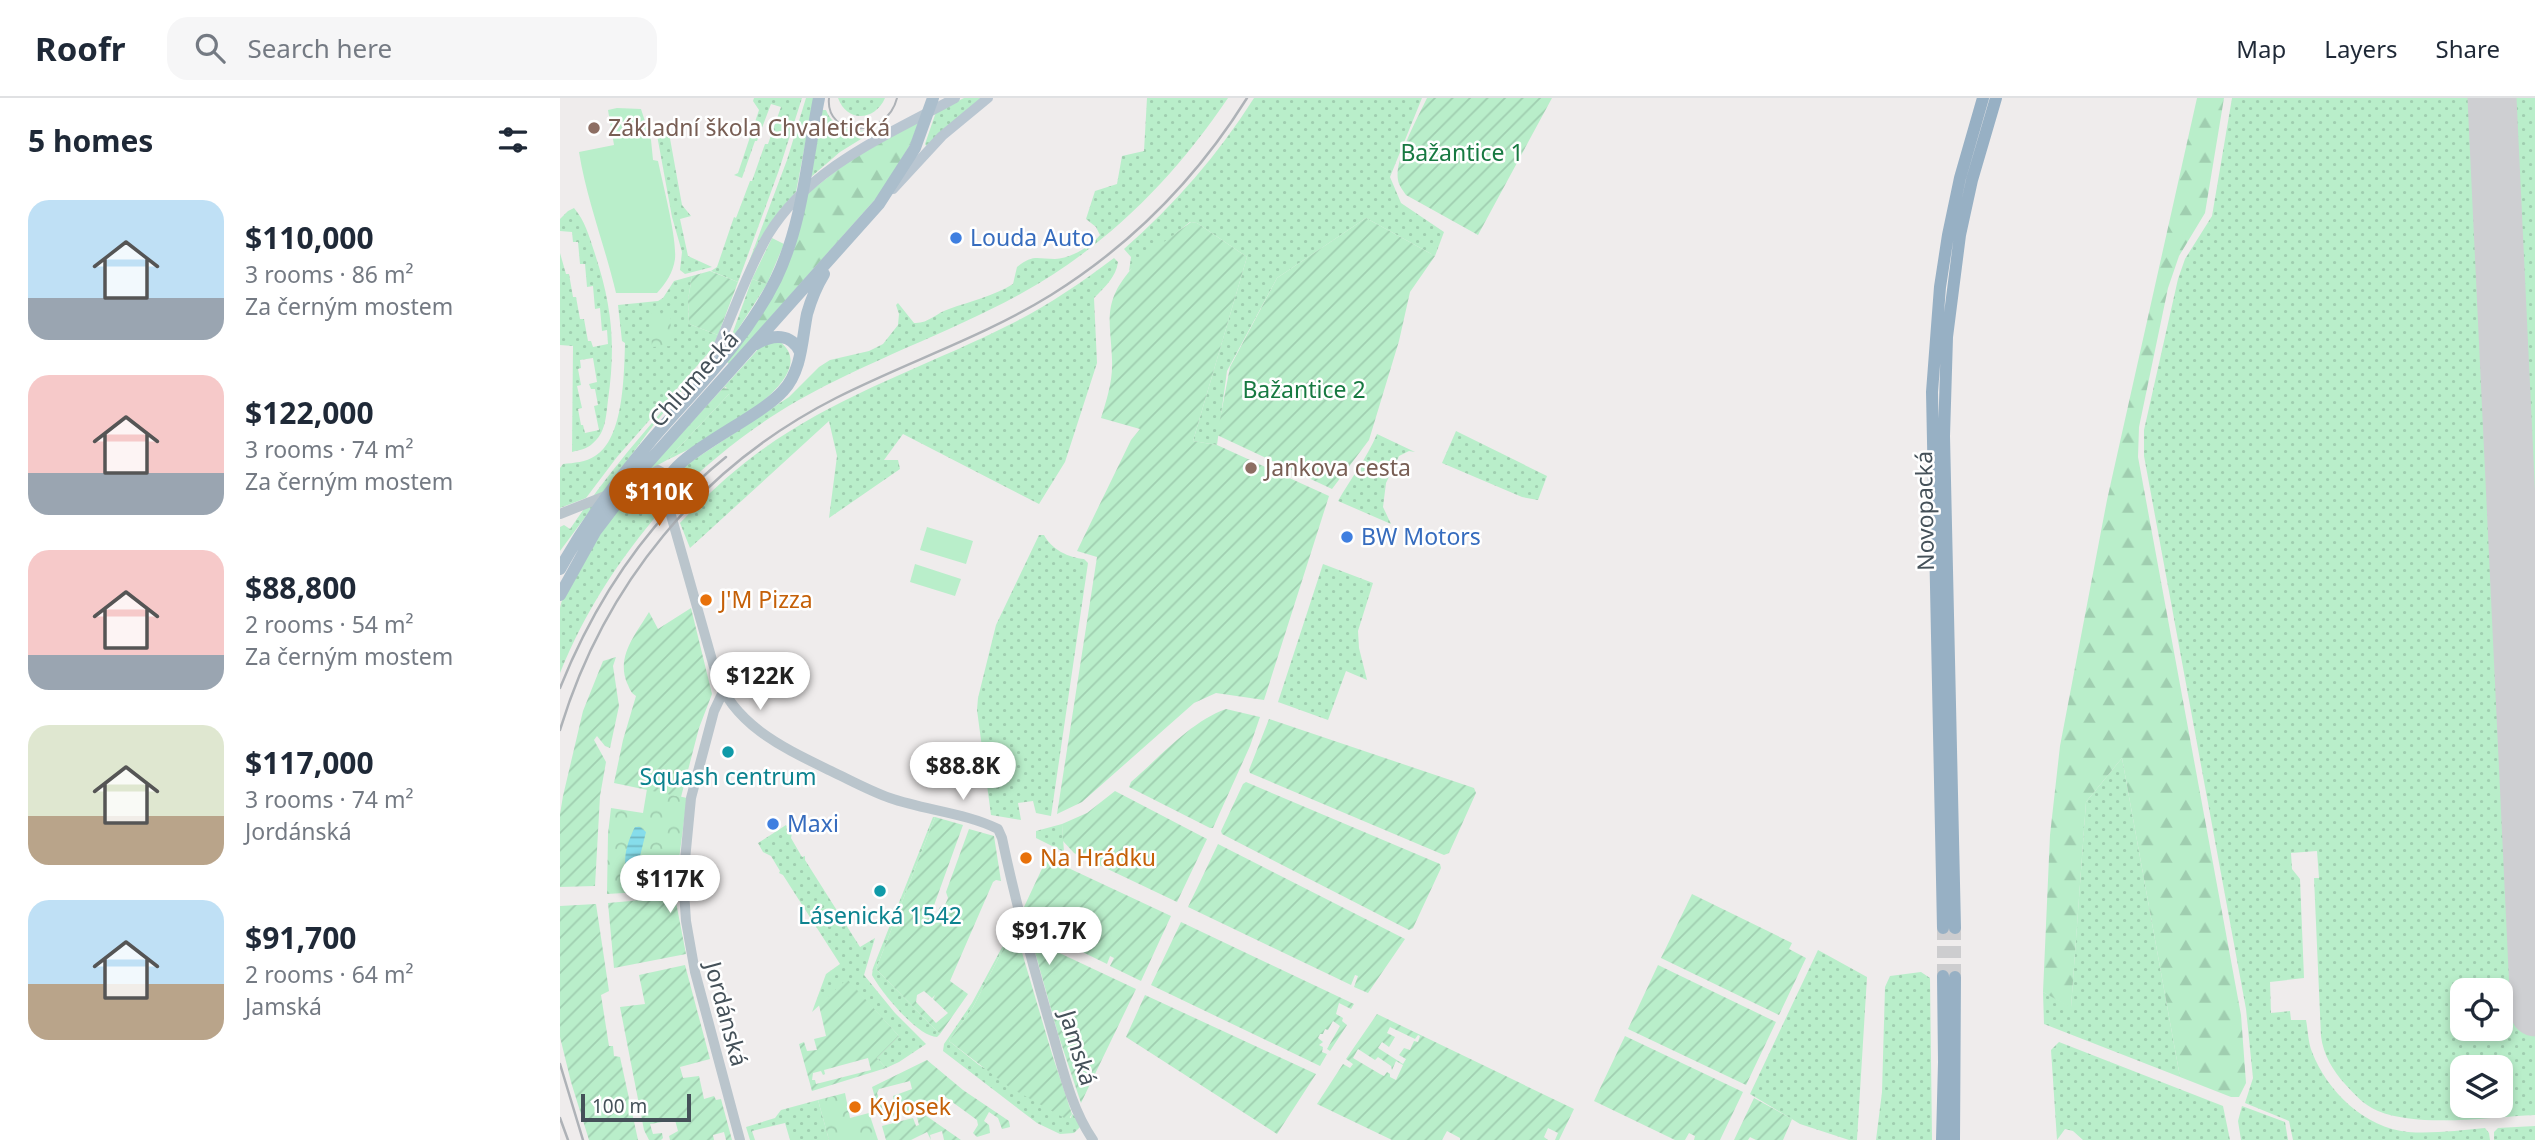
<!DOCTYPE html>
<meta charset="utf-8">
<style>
:root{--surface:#fff;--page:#f6f6f7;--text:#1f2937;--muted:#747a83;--line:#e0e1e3;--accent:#b45309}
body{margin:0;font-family:"Noto Sans",sans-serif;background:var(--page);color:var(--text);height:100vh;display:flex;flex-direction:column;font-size:26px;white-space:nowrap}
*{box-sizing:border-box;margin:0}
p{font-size:23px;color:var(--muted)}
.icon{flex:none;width:38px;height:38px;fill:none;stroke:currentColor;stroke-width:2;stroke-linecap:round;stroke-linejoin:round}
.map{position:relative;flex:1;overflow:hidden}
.sheet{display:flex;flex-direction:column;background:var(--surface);width:560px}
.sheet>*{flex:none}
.tools{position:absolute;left:1890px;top:880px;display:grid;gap:14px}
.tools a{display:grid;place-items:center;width:63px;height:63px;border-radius:14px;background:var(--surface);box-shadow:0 4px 10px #0003;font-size:35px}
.scale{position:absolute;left:21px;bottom:18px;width:110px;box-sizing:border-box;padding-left:7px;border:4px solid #455159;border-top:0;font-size:19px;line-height:24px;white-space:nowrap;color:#455159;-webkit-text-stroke:5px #fff;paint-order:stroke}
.price{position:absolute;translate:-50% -60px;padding:0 16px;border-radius:24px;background:#fff;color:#222;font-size:23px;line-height:46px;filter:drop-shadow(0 2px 4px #0008)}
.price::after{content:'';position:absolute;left:50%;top:42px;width:21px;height:16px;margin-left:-10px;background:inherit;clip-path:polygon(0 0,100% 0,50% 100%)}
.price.current{background:var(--accent);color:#fff}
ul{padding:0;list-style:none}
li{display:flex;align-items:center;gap:21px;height:175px;padding:0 28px}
li span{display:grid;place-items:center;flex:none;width:196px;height:140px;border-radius:21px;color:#555}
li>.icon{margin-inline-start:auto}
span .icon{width:84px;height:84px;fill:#fffc;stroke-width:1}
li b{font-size:30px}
h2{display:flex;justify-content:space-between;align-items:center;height:84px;padding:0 28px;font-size:30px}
header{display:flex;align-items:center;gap:42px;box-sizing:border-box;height:98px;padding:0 35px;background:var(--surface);border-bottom:2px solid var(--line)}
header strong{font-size:33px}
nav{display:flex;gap:38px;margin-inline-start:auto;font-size:24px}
.search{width:490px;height:63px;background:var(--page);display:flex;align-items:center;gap:18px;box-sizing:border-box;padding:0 24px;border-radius:21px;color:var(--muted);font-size:26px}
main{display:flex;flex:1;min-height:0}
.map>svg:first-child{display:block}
</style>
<header>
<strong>Roofr</strong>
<div class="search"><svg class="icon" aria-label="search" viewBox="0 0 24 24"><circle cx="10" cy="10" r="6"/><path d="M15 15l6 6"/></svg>Search here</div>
<nav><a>Map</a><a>Layers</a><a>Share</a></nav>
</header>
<main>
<section class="sheet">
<h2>5 homes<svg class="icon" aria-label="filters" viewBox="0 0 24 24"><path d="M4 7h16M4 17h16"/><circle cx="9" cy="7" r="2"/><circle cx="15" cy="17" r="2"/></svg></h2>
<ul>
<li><span style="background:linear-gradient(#bfe0f5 70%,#9aa5b1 0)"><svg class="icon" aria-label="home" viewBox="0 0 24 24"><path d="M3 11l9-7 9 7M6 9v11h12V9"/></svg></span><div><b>$110,000</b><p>3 rooms · 86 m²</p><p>Za černým mostem</p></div></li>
<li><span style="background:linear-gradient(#f6c9c9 70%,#9aa5b1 0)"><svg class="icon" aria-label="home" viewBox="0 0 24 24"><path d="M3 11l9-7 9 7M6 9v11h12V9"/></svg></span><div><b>$122,000</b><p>3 rooms · 74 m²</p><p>Za černým mostem</p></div></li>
<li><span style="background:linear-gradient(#f6c9c9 75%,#9aa5b1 0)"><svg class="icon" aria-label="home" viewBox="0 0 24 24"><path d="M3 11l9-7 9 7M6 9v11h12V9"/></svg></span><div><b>$88,800</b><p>2 rooms · 54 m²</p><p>Za černým mostem</p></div></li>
<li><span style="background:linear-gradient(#dfe7d0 65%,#b9a48a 0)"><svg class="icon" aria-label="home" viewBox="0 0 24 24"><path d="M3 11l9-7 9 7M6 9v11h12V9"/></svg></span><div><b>$117,000</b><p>3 rooms · 74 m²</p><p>Jordánská</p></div></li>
<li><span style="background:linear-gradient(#bfe0f5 60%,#b9a48a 0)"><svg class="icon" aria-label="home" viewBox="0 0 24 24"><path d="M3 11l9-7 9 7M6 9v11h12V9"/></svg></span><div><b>$91,700</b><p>2 rooms · 64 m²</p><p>Jamská</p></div></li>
</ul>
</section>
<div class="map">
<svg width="1975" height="1042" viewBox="0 0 1975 1042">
<defs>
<pattern id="grass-dots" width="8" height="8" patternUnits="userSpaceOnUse" patternTransform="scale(1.75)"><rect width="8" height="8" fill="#b9eeca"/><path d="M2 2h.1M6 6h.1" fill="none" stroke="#a0ceb0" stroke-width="1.8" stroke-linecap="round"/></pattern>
<pattern id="forest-firs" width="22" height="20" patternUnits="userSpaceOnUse" patternTransform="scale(1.75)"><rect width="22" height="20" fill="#b9eeca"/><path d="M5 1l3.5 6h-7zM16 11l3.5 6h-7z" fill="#a0ceb0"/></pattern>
<pattern id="park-crowns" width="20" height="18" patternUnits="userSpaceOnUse" patternTransform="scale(1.75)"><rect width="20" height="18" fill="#b9eeca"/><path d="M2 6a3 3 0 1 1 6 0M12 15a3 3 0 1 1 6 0" fill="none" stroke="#a0ceb0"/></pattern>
<pattern id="garden-furrows" width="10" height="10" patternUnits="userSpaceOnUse" patternTransform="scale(1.75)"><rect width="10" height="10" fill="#b9eeca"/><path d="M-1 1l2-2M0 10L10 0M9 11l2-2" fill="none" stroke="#a0ceb0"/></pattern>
<pattern id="water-rules" width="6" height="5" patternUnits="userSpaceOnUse" patternTransform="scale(1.75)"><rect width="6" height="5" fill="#86ddeb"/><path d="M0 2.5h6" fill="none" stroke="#6fb6c1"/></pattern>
</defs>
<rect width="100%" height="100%" fill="#efecec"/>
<path fill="url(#grass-dots)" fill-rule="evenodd" d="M194,0h48l-23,72 -41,112 -27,-11 6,-4 17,-50 2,1 14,-37h2l13,-37h3l13,-37 -10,-3 -14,37h-2l-13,37 -8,-3 4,-2 21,-63 -6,-9z
M246,0h8l-18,94 -17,19 -35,64 43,-115z
M278,0h47c-10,23 -38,25 -47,0z
M404,0h17l-55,48 -1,-2 11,-32z
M587,0h81c-54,80 -121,148 -206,195 -73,40 -153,67 -225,108 -45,26 -85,58 -122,94l-3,-14 8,-12 109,-72 30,-30 11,-7 39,-9 14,-7 15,-19 1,-11 -3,-9 2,-2 16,20c14,1 22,-10 35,-14 22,-8 45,-13 64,-25l4,-17c16,-13 20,-8 38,-8 16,-1 35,-12 45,-24l-4,-8 -10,-8 9,-28 22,-7 5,-28 22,-5z
M694,0h168l-32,79 11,26 43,29 -9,24 -69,-38 -89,60 -50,93 -10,74 -24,-4 54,-184 -50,-34 -7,-1 -61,49 2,-14 -7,-8c51,-45 94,-94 130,-151z
M1672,0h303v1017c-44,2 -116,13 -157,-4 -13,-5 -24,-17 -33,-27 -12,-13 -22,-30 -24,-48l-7,-158h5l-2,-27 -26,2 1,16 8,10 4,99 -34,4 1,31 19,-2 1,9h15c2,10 2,22 6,32 15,39 53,76 96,80 26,2 52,-2 77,-4l4,5 1,7h-197l-4,-19 -44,-18 8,-25 -7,-69 -102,-553v-26l34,-151 7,-20 27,-43zM1902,892h39v39h-39zM1902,970h39v38h-39z
M262,12h4c8,21 30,21 48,21l-34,21 -29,25z
M109,35l13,72 9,11 -11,3 8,37 24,11 -27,7 -5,-4 2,-18 -10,-35 -15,-82z
M14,110c11,13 15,28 20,43 18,54 22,93 14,149 -2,16 -2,33 -16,44 -5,5 -13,6 -20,8l1,-106 -13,-1v-92l6,21h3l4,23h3l4,22h4l4,22h3l2,6 15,-3 -1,-14 -5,1 -2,-23 -5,1 -2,-23 -6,1 -2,-23h-5l-2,-22h-5l-1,-10 -12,-1v-12l8,-8zM33,260l4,24 -8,2 2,5h4l3,16 -4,1 5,24 -14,3 -2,-8h-2l-3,-16 4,-1 -5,-22 4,-1 -3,-16 3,-1 -1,-8z
M554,160l4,4c-2,15 -13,25 -24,36l3,65 -32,99 -26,42 -136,-70 -19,26h14l2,9 -71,49 8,-62 -8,-35 -139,127 -10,-25c33,-35 69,-67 110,-92 70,-44 148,-70 221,-107 36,-18 70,-41 103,-66z
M132,178l-4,24 1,24 29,11 -7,15 -94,107 -31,41 -26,10v-40l3,-4c11,-1 23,-2 32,-8 29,-17 29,-82 30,-113l-3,-2 -4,-36 40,-4 5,-3 11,-17z
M192,181l15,5 -32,50 -2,-2z
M220,244c49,37 -87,106 -113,118l62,-66 -3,-7 -3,1 38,-42 4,-3z
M149,260l-54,65 -95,128v-24l4,-2 6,4c41,-61 90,-116 139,-171z
M896,333l91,45 -9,24 -16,-3 -80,-34z
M817,336l38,18 -6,-1 -10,5 -13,27 -3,24 8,17 -53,-23c13,-23 29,-43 39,-67z
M86,392l11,5 6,13c-43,50 -78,103 -103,165 0,-20 0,-45 0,-65 6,-30 49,-86 67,-113z
M479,437h5c7,14 25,23 40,24l4,4 -37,253 -15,-3 -3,-12 -15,2 3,17 -30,-5 -14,-105 1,-12 18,-73z
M763,466l50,19 -15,48 1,17 8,32 -21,-9 -18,49 -50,-18z
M1562,660l58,319 -136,-53 -1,-32 28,15 15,-205z
M373,719h2l-59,152 64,65 -3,3c-19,0 -56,-45 -65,-62l1,-7z
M502,726l2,28 -28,-14v-7z
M226,727l6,8 -1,5 11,19 3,-1v4l55,87 15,-9 -11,37 31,38 31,31 -27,18 -13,6 -9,-10 22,-22 -52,-56 -35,32 14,-38 14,-10 -57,-89 -4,-2 1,-2 -9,-15 -8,-4 -5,-9z
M453,829l4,2 1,10 -8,-3 -37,71 -24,34 30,24 92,53 1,-4 5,4 3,9 -6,6 -14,1 -23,-11 -94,-72 1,-7 28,-41z
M1258,852l49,27 -10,163h-8l-49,-16 -50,-30z
M1361,874l9,6 2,162h-56l6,-48 3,-105 5,-11z
M1499,944l164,64 7,34h-147l-10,-9 -8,-2 -8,11 -6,-90z
M258,1002l11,40h-39l-5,-17 -33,8 3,9h-5l-4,-13 29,-9 6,-8z
M1682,1008l43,16 3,18h-47l-3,-19z
M1975,1028v14h-41v-8l4,-4z"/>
<path fill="url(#forest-firs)" d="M1637,0h27l-19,115 -26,43 -11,32 -29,139 -1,30 103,558 5,68 -7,14h-8l-51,-20 -58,-319 -36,44 -15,206 -28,-16 7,-157 10,-89 47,-246z
M359,23l-9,24 -31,50 -150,169 -3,-3 19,-23 63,-145 42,-33z
M212,140l12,6 -17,40 -15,-5z
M163,290l6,1v5l-62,66 -20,11z"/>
<path fill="url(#park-crowns)" d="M110,215l2,33 -20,1 -2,-33z
M87,691l40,9 -12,92 -68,4 1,-60 3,-26 32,5z
M285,995l5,25 19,-5 9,27h-49l-11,-40z"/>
<path fill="url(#garden-furrows)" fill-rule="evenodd" d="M867,0h125l-74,137 -72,-40c-3,-5 -7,-9 -8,-15 -4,-20 20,-63 29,-82z
M806,120l69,38 -25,36 -11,49 -30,99 -37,49 -115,-54 13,-68 47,-89z
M631,124l6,1 50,34 -54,184 24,4 112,51 -65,204 -48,-7 -22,10 -112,99 -25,12 40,-257 -20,-6 54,-111 9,-11 -39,-11c6,-19 12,-38 11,-58 -1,-36 -10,-55 16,-87 13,-17 45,-37 63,-51z
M150,173l28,11 -20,53 -29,-11 -1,-24 4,-24z
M131,510l21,86 -13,34 -18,69 -67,-14 9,-43 13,-44c-6,-4 -6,-7 -9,-13 -11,-27 9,-49 22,-71l9,17z
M56,559l-3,9 6,40 -9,42 -5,-2 -8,-10 -3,4 12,22 -6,34 -5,90 -35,1v-73l3,-18 20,-85 20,-50z
M666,611l34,8 -10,29 -37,82h-3l-81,-41 2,-5c29,-25 59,-60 95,-73z
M709,621l205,69 2,5 -27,60 -5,2 -194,-82 -1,-3z
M686,684l194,82 1,4 -28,60 -4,2 -187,-96 -1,-3 22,-47z
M555,693l92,48 -30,63 -103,-49 -11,-12 -1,-17 25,-11z
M375,719l28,8 -35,97 5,2 7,-17 5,-2 3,-7 -2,-6 23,-63 25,7 7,45 -5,-1 -3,2 -43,99 18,13 -28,40 -64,-65zM364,893l8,7 3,-3 -2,4 15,14 -12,10 -20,-21 1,-7z
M658,746l187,95 -37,54 -14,-6 4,-11 -3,-1 -4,10 -163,-78z
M487,760l124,58 -30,65 -31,-15 4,-8 -4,-2 -3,8 -80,-39 -3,-18z
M1132,796l100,49 -3,6 17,9 -27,57 -118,-57z
M115,799l11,57 -72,14 -6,-65z
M36,806l13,87 -8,4 8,51h4l1,10 6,1 18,83h-49l-18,-58 -11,-45v-131z
M621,824l173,82 -3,5 -12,-6 -3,11 7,4 -1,3 5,4 -17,26 -3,-2 13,-23 -7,-5 -5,9 -3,-1 -2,5h-3l-2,4 5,4 -4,3 4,2 -1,5 5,2 -7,12 -169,-81z
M450,838l8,3 34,115 20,60 -4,6 -59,-33 -60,-46 24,-34z
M476,844l100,47 -55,114 -23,-69 -25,-89z
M125,867l25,94 -30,8 3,11 16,-2 5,23 10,-3 2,4 5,-1 11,41h-6l-2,-8 -11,3 1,5h-44l-1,-4 9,-5 -3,-11 -25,4 3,10 9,-1 1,5 -2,2h-12l-5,-10 -24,-123 25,-3 -6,-29z
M1098,867l118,57 -30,63 -118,-56z
M287,881l52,57 -22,22 9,10 -74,23 -13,-47 5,-2 3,9 10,-1 -3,-11 12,-3 -7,-31zM308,960l3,12 -55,14 -1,-4h-3l1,-7 8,-2 2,4 2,-1 -1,-4z
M585,897l171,79 -39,60 -151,-97z
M817,916l197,95 -15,31h-4l3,-7 -10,-5 -4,9 4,3h-88v-2l-13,-7 -5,9h-50l-75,-36 26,-40 7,4 3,-4 -7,-5zM830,929l25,12 3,-4 2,1 -2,6 -4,-1 -4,9 -6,-2 -5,7 7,4 -3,5 -25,-16 4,-6 7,5 6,-10 -8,-4zM798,951l17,11 3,-3 13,9 1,4 4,-9 7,4 -7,15 -6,-3v-3l-3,-2 -3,4 -4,-2 -27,-16z
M1065,938l118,56 -23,48h-26l1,-4 -6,-3 -4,7h-10l-81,-39z
M367,962l36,30 46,31 1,6 -8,2 -4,-11 -9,-6 -5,9 5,4 1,8 -13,4 -4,-4 5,-8 -1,-5 -33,-24 -11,12 -11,-1 -41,12 -9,-32zM350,983l2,8 -19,7 3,16 -11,4 -8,-23 2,-4z
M1194,1000l38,21 -9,21h-27l-6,-3 -2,3h-14z
M365,1017l36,25h-17l-2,-9 -12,4 1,5 -4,-8 -16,8h-25l-4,-14 31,-8 3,8 3,-1 -2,-8z"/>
<path fill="#b9eeca" d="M57,10l24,1 10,31 2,20 5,1c5,24 19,77 17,98 -2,14 -9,24 -18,34h-41c-11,-47 -29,-92 -37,-141l35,-7 -6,-35z
M367,429l46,14 -7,23 -46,-14z
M355,466l46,15 -6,17 -45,-14z"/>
<path fill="url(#water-rules)" d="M75,729h5l6,5 -6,24 1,20 -4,6 -7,-2c-9,-18 -4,-35 5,-53z"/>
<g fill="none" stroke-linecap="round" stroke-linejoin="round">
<path stroke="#cecfd2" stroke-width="49" d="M1932,0l43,914"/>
<path stroke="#cdcdcf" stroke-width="12" stroke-dasharray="12 6" stroke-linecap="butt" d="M1383,830v48
M1395,830v49"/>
<path stroke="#bac5cc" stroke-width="10" d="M72,387l26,-15 9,5v9
M103,389l53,187c18,52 70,75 115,97 19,9 39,20 59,27 34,12 76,15 108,31l4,9c14,67 32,132 51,197 10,35 19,75 40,105
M0,416l48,-19
M163,594l-9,19 -23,87 -6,62 -1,31 2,30 9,51 45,168"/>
<path stroke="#b9c6d1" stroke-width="10" d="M333,91l49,-53 46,-38
M144,278c24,-45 38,-96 64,-141 42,-69 120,-100 187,-137"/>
<path stroke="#abbecc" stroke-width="12" d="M196,246c17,-10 35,-11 44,8
M108,382c9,-27 91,-62 115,-89 19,-20 19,-52 24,-77 4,-14 9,-27 17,-40
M0,471c25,-45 55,-86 89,-126 44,-52 96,-101 127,-164 27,-56 31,-121 43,-181
M0,497l35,-63 50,-66 234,-262 36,-56 18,-50"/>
<path stroke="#97b0c4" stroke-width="12" d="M1383,830l-11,-536 8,-105 8,-52 12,-57 23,-80
M1395,830l-11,-492 3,-99 13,-102 12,-55 24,-82
M1382,1042l2,-78 -1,-86
M1394,1042l1,-163"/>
<path stroke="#aeb2b7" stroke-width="2" d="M269,0c-4,40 58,41 68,0"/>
<path stroke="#aeb2b7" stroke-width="2.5" d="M0,590c36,-90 90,-170 166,-231
M0,632c44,-145 140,-263 276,-332 71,-36 147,-61 215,-103 80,-50 146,-117 196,-197
M0,966l23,76
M0,1020l8,22"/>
</g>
<g fill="#8d6e63" stroke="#fff" stroke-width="2.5">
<circle cx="34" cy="30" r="7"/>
<circle cx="691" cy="370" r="7"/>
</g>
<g fill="#3f7fe0" stroke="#fff" stroke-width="2.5">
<circle cx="396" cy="140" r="7"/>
<circle cx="787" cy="439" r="7"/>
<circle cx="213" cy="726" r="7"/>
</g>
<g fill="#e8710a" stroke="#fff" stroke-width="2.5">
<circle cx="146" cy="502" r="7"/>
<circle cx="466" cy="760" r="7"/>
<circle cx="295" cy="1009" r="7"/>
</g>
<g fill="#0f9aa8" stroke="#fff" stroke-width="2.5">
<circle cx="168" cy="654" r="7"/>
<circle cx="320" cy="793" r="7"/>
</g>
<g text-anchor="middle" stroke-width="5" stroke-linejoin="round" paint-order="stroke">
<g font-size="23" fill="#785e54" stroke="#fff" text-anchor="start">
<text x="48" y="38">Základní škola Chvaletická</text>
<text x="705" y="378">Jankova cesta</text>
</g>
<g font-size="23" fill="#177941" stroke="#fff">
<text x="902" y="63">Bažantice 1</text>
<text x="744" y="300">Bažantice 2</text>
</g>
<g font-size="23" fill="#366cbe" stroke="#fff" text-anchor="start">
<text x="410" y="148">Louda Auto</text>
<text x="801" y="447">BW Motors</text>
<text x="227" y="734">Maxi</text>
</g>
<g font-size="23" fill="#455159" stroke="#fff">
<text transform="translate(134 281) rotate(-48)" y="8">Chlumecká</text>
<text transform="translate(1365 413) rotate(-91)" y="8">Novopacká</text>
<text transform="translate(166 916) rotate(75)" y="8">Jordánská</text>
<text transform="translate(518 950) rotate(73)" y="8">Jamská</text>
</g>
<g font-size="23" fill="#c56008" stroke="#fff" text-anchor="start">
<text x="160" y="510">J'M Pizza</text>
<text x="480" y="768">Na Hrádku</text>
<text x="309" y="1017">Kyjosek</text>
</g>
<g font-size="23" fill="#0d838f" stroke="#fff">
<text x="168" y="687">Squash centrum</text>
<text x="320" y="826">Lásenická 1542</text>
</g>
</g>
</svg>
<div class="tools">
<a><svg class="icon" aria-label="locate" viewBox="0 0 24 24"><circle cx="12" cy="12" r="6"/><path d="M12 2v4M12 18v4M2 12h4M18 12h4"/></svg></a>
<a><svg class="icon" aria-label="layers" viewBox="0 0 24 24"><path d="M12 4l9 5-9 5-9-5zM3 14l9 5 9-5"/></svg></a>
</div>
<div class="scale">100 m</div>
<b class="price current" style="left:99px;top:430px">$110K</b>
<b class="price" style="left:200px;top:614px">$122K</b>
<b class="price" style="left:403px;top:704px">$88.8K</b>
<b class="price" style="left:110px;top:817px">$117K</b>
<b class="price" style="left:489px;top:869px">$91.7K</b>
</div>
</main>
